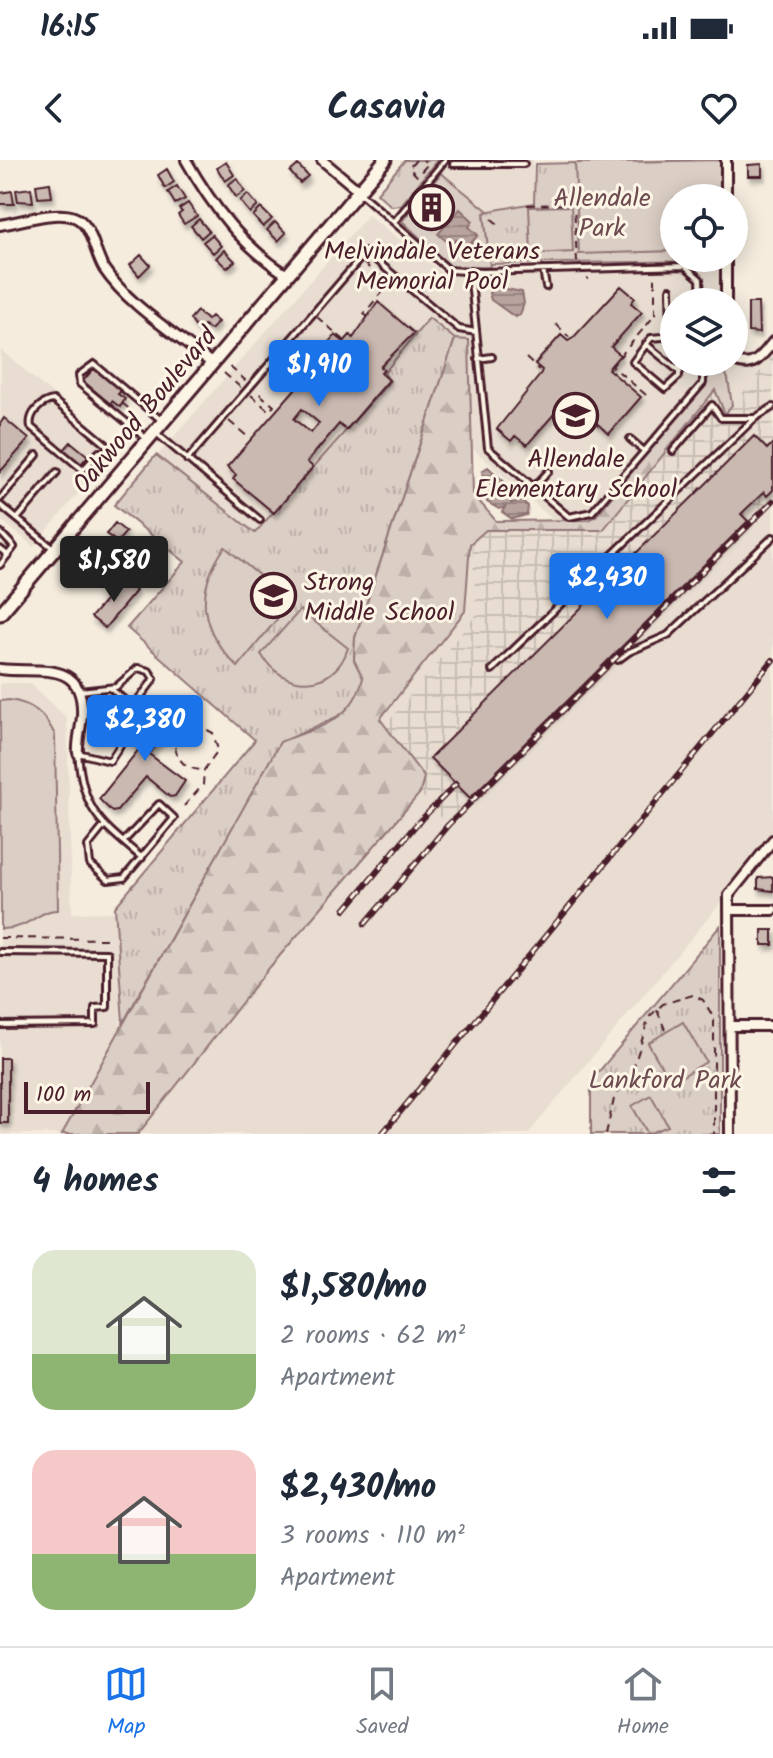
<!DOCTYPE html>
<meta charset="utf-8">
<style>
:root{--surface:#fff;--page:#f2f2f3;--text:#1f2937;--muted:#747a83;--line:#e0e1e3;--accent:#1a73e8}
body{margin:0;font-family:Kalam,sans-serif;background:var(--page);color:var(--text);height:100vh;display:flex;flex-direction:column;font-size:30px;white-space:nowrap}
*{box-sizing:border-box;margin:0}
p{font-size:26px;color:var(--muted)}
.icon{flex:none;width:44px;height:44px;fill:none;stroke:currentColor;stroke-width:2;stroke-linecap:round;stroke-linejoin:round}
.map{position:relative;height:974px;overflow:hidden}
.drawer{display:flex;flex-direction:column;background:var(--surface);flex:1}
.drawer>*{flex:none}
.buttons{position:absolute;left:660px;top:24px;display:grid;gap:16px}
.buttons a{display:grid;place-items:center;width:88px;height:88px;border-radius:50%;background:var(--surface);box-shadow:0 4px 20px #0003;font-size:40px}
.scale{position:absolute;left:24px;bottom:20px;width:126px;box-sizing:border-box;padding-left:8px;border:4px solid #4a1f2b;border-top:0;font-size:22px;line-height:28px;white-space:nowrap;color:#4a1f2b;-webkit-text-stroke:6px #fcf5e5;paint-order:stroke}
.price{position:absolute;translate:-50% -68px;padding:0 18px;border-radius:8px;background:var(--accent);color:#fff;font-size:26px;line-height:52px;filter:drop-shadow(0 2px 4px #0008)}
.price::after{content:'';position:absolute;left:50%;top:48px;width:24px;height:18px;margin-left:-12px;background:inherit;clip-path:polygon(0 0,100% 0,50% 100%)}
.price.on{background:#222;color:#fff}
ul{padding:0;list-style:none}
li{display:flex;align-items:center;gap:24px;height:200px;padding:0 32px}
li span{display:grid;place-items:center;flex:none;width:224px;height:160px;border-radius:24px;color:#555}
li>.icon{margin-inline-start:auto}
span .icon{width:96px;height:96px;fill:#fffc;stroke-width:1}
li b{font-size:34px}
h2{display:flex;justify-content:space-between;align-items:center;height:96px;padding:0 32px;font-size:34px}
.status{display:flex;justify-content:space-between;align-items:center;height:56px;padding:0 40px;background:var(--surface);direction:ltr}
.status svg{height:22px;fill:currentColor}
header{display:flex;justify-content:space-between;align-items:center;height:104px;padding:0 32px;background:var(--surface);font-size:36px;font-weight:700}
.tabs{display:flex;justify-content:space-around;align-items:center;height:112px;border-top:2px solid var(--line);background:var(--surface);font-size:22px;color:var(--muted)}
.tabs a{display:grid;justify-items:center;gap:4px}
.tabs .on{color:var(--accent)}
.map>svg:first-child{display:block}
</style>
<div class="status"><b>16:15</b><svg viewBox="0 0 49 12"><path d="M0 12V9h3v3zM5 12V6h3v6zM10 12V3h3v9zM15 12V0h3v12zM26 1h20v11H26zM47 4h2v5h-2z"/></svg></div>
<header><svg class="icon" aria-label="back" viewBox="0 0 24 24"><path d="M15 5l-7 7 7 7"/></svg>Casavia<svg class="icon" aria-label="heart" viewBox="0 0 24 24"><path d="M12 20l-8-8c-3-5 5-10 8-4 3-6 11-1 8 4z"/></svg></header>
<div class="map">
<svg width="773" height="974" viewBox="0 0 773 974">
<defs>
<pattern id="industrial-grid" width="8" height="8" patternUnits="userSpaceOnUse" patternTransform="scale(2)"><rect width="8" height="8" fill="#e8ddd0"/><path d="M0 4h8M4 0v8" fill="none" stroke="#c8bdb3"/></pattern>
<pattern id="grass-tufts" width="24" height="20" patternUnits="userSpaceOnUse" patternTransform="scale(2)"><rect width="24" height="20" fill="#dbcec4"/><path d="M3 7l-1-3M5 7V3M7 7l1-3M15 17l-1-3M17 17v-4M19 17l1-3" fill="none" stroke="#bdb0a9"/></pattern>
<pattern id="forest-firs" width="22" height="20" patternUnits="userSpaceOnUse" patternTransform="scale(2)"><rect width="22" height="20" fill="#dbcec4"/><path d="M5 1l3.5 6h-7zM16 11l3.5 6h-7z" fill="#bdb0a9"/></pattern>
<pattern id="water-rules" width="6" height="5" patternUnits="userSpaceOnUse" patternTransform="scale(2)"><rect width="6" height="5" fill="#b8a39e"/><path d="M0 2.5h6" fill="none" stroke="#988481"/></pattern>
<filter id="shadow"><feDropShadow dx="2.5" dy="4.5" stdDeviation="2" flood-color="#0004"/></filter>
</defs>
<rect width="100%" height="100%" fill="#f5ecde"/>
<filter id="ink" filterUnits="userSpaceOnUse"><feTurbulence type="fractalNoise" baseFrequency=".0125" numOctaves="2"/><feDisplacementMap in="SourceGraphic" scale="16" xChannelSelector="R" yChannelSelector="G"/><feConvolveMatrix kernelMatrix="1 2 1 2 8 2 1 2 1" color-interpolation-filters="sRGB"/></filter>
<g filter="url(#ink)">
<path fill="#e8ddd0" d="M454,0h79v42l-45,9 -47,-38z
M368,55l80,62 4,-9 267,-7 1,41h-46v60h47l-11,10 -1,8 30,-16 6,1 28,-23v498l-245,294h-390l132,-167 110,-248 85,-108 5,-67 15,-19 67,-6 -81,-72 -2,-107 -54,223 -296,393 4,178h-123v-451h30l37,35 5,195 43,-1v-5l140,-167 -128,-112 58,-66 -71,-57z
M1,190l114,98 -81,99 -34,-28z"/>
<path fill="url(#industrial-grid)" d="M773,196v140l-328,327 -25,-30 3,-16 -38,-51 91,-111 -4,-73 14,-12h117l113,-141 10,24z"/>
<path fill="url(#grass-tufts)" stroke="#927678" stroke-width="2" d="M405,0h32l-36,45 -10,1 -14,-13z
M691,0l-17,38v60l45,3 -230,3 -5,-52 50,-9 1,-39z
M429,158l26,21 -100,299 -1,22 10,18 -5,19 -12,15 -67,31 -157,280 -8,-116 140,-167 -128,-112 58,-66 -71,-57 42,-50 99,78 135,-152 -6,-8z
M720,766v208h-129v-53z"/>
<path fill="url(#forest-firs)" stroke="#927678" stroke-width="2" d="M455,179l14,1 4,154 23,27 92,-1 8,-4 125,-154 7,17 4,26 -7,9 -10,-24 -112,140h-117l-16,14 -5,67 -85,108 44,58 -4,16 -150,174 -132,167h-76l218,-392c38,-15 72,-20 83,-64l-9,-18 1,-22z"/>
<path fill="#dbcec4" stroke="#927678" stroke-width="2" d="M720,0v38h-46v53l-95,3 -4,-91z
M441,13l47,38 -4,2 6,54 -38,1 -50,-47z
M571,46l2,46 -42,2 -2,-47z
M225,387l66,55 -53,65c-39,-37 -44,-76 -13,-120z
M300,450l48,38c-14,44 -65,44 -87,6z
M9,540c23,3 36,14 46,35l3,175c-19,-1 -29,20 -57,19l-1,-228z
M683,862l23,40 -35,21 -23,-40z
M651,935l17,31 -20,8 -16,-28z"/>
<path fill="url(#water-rules)" stroke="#8c6e70" stroke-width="2" d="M460,49l13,12 -4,6 9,8 -12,14 -10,-9 -5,5 -13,-11z
M497,127l25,5 2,11 -4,12 -5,2 -24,-17 -2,-7z
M488,307l24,22 -1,14 11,-2 6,5 -1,9 -15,4 -10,-7 3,-5 -6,2 -12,-7 -5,-31z"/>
<path fill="#cab9b1" stroke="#4a1f2b" stroke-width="2" fill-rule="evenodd" filter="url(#shadow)" d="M226,2l8,13 -9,6 -8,-13z
M762,4v12h-14v-11z
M298,5l10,11 -8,7 -10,-11z
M167,9l7,13 -9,6 -7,-13z
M237,18l8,13 -9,6 -8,-12z
M50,23l2,14 -14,1 -2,-13z
M177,26l8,13 -10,5 -7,-12z
M31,28l2,14 -15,-1 -2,-11z
M12,31l2,13h-14v-11z
M433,31l16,13 -18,20 -15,-13z
M248,34l10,12 -8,7 -10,-12z
M188,43l9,13 -13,8 -6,-9 4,-3 -3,-3z
M261,48l11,11 -9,8 -10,-11z
M199,59l10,12 -8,7 -10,-12z
M275,62l11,11 -8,8 -11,-11z
M212,75l9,11 -8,7 -10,-11z
M224,90l11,11 -8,7 -11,-10z
M141,95l9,10 -11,11 -9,-11z
M621,126l14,12 -4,5 11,9 -31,35 9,8 -12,14 33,28 -32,37 -33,-29 -13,15 -8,-7 -28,32 -12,-9 -4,5 -14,-12 43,-54 2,-5 -7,-6 26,-29 7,6 5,-3z
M378,142l36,31 -34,34 4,3 -3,3 8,7 -43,50 -7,-6 -32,38 6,5 -39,46 -41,-34 3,-4 -9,-8 69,-79 -3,-3 42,-50 9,7 6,-7 3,3zM348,201l12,10 -17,20 -11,-10zM302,249l17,14 -8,10 -17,-14z
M748,143h10l1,30 -11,-1z
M197,151l10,9 4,-4 7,6 -7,8 -7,-5 -5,5 -5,-5 -4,-6z
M95,207l26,24 -3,3 7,5 -5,8 -8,-6 -2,3 -27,-23z
M4,258l25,21 -29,33v-48z
M754,276l13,13 6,-6v47l-6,6 -3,-4 -23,22 7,7 -278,277 -40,-40z
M71,282l17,14 -8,9 -17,-14z
M115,363l11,9 -9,10 -11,-8z
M92,394l28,25 -8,9 -31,-23z
M123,420l13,11 -31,37 -14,-11z
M163,543l16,15 -30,36 36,27 -10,15 -5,1 -24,-20 -29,34 -5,1 -13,-13 41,-51 -9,-7z
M773,717v14l-15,-2v-11z
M762,770h11v15h-11z
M0,898h8v65h-8z"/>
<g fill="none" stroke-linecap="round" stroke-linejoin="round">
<defs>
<path id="lane" d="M453,4h71
M360,33l89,77 33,2 203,-6 15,13 1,23
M394,62l51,-62
M543,110l3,17
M470,111l18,177 81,69 23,-5 111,-129v-21
M670,129l1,45
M674,176l-23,2 -18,24 32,27 14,-13v-14
M646,184l34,28
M478,199l14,-2
M155,272l105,88
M147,279l-67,-55 -1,-9 15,-11 67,56
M630,279l14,12
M673,291l39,-46 9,13h34
M110,294l-11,-2 -16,18 -52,-43c-3,-13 10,-25 22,-27l60,50
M187,300l179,-208 93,77 17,3
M534,327l15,-16
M0,339l37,-44
M0,345l54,44
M17,359l40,-47
M0,372l14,15 -14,18
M0,389l8,6
M618,500l11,-8 39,-17 105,-98
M492,510l263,-252 18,-11
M80,531l36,-4 22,-19 11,3 5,8 -21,28 -23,-19
M84,547l37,37 -11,17 -32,-8c5,59 22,69 64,105
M104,666l-16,20 2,18 18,16 16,-2 50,-60 -15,-14 -35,37
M0,792l107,1v54l-12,1v16l-95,1"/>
<path id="street" d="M186,0c26,46 56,86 101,115
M322,0l37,31
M726,38v-38
M0,65c20,-3 54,-15 74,-8 18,6 20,36 30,52 25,37 72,65 107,94
M726,142v-44
M734,201c19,9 28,-5 39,-19
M0,509c36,5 85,-12 82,47 -1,13 -5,25 -4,37
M729,750h44
M730,866h43
M730,974l-1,-239 44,-55"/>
<path id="secondary" d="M0,454l385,-454"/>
</defs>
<use href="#lane" stroke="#4a1f2b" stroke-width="10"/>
<use href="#street" stroke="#4a1f2b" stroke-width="14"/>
<use href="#secondary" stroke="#4a1f2b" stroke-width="17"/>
<path stroke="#4a1f2b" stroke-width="2" stroke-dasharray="8 6" stroke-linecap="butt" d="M416,0l-7,8 8,8 11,-12 -5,-4
M527,45l47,-1 3,58
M492,59l8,7
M363,103l26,20 -25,31 4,3
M588,118v2
M317,157l27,23
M556,164l13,13
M283,197l18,15
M526,198l13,12
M224,213l16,14 5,-7 -15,-13
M251,235l18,16 5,-5 -19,-16
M646,235l-34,-29 43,-51v-39
M122,243l10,8
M229,261l19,16
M184,646l19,-21 1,-15 14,-20 -5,-17 -19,-10 -20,18c2,19 11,29 30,29
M0,778l110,1
M657,850l9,22
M606,974l8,-35 20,-33 15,-49 14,-13 30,-9 10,5 11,18v116"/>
<use href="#lane" stroke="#fcf5e5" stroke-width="4"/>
<use href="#street" stroke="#fcf5e5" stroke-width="8"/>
<use href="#secondary" stroke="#fcf5e5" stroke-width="11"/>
<defs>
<path id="rail" d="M345,750l70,-84 41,-42
M365,764l83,-99 325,-324
M382,974l391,-474"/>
</defs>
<use href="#rail" stroke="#4a1f2b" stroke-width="6"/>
<use href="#rail" stroke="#fcf5e5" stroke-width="3" stroke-dasharray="9" stroke-linecap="butt"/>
</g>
</g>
<defs>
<symbol id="building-ring" viewBox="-11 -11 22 22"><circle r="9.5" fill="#fcf5e5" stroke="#4a1f2b" stroke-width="1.5"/><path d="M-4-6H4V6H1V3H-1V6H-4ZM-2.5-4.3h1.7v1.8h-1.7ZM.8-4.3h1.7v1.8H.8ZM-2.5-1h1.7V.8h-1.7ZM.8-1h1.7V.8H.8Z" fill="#4a1f2b"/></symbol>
<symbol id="school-ring" viewBox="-11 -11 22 22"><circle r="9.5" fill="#fcf5e5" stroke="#4a1f2b" stroke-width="1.5"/><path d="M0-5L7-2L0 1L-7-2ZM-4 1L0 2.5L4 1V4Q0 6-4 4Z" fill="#4a1f2b"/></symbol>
</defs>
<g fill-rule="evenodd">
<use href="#building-ring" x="406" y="22" width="51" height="51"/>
<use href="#school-ring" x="550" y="230" width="51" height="51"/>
<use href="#school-ring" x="248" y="410" width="51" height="51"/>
</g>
<g text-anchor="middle" stroke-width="6" stroke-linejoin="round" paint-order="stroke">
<g font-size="26" fill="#6e4b51" stroke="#fcf5e5">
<text x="602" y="46">Allendale<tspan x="602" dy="30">Park</tspan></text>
<text x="665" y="928">Lankford Park</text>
</g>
<g font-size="26" fill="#4a1f2b" stroke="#fcf5e5">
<text x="432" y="99">Melvindale Veterans<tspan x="432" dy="30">Memorial Pool</tspan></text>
<text x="576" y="307">Allendale<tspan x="576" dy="30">Elementary School</tspan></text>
<text x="304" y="430" text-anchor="start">Strong<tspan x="304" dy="30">Middle School</tspan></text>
</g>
<g font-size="26" fill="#4a1f2b" stroke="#fcf5e5">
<text transform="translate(144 250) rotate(-50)" y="9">Oakwood Boulevard</text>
</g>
</g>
</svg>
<div class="buttons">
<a><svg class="icon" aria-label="locate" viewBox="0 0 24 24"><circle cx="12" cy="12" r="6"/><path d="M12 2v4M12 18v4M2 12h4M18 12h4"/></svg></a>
<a><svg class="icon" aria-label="layers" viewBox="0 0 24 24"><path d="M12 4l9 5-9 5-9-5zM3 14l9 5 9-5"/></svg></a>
</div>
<div class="scale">100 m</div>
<b class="price" style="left:319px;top:248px">$1,910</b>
<b class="price on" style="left:114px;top:444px">$1,580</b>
<b class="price" style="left:607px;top:461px">$2,430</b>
<b class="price" style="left:145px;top:603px">$2,380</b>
</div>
<section class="drawer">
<h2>4 homes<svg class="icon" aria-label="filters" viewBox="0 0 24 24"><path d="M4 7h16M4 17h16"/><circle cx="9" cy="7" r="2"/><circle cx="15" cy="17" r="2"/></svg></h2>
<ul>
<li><span style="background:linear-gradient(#dfe7d0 65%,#8fb573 0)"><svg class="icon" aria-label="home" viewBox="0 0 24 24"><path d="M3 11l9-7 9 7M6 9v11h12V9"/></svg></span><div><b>$1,580/mo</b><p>2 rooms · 62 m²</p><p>Apartment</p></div></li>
<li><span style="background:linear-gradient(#f6c9c9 65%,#8fb573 0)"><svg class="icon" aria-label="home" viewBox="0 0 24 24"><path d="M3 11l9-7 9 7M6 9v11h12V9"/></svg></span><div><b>$2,430/mo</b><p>3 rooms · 110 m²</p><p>Apartment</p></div></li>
</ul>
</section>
<nav class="tabs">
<a class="on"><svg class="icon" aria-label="map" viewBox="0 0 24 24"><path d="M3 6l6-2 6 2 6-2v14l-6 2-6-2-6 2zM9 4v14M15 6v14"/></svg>Map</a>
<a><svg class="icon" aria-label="saved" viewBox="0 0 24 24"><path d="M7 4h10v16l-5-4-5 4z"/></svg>Saved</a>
<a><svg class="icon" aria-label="home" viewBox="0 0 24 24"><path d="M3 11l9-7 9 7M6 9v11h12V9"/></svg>Home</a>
</nav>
